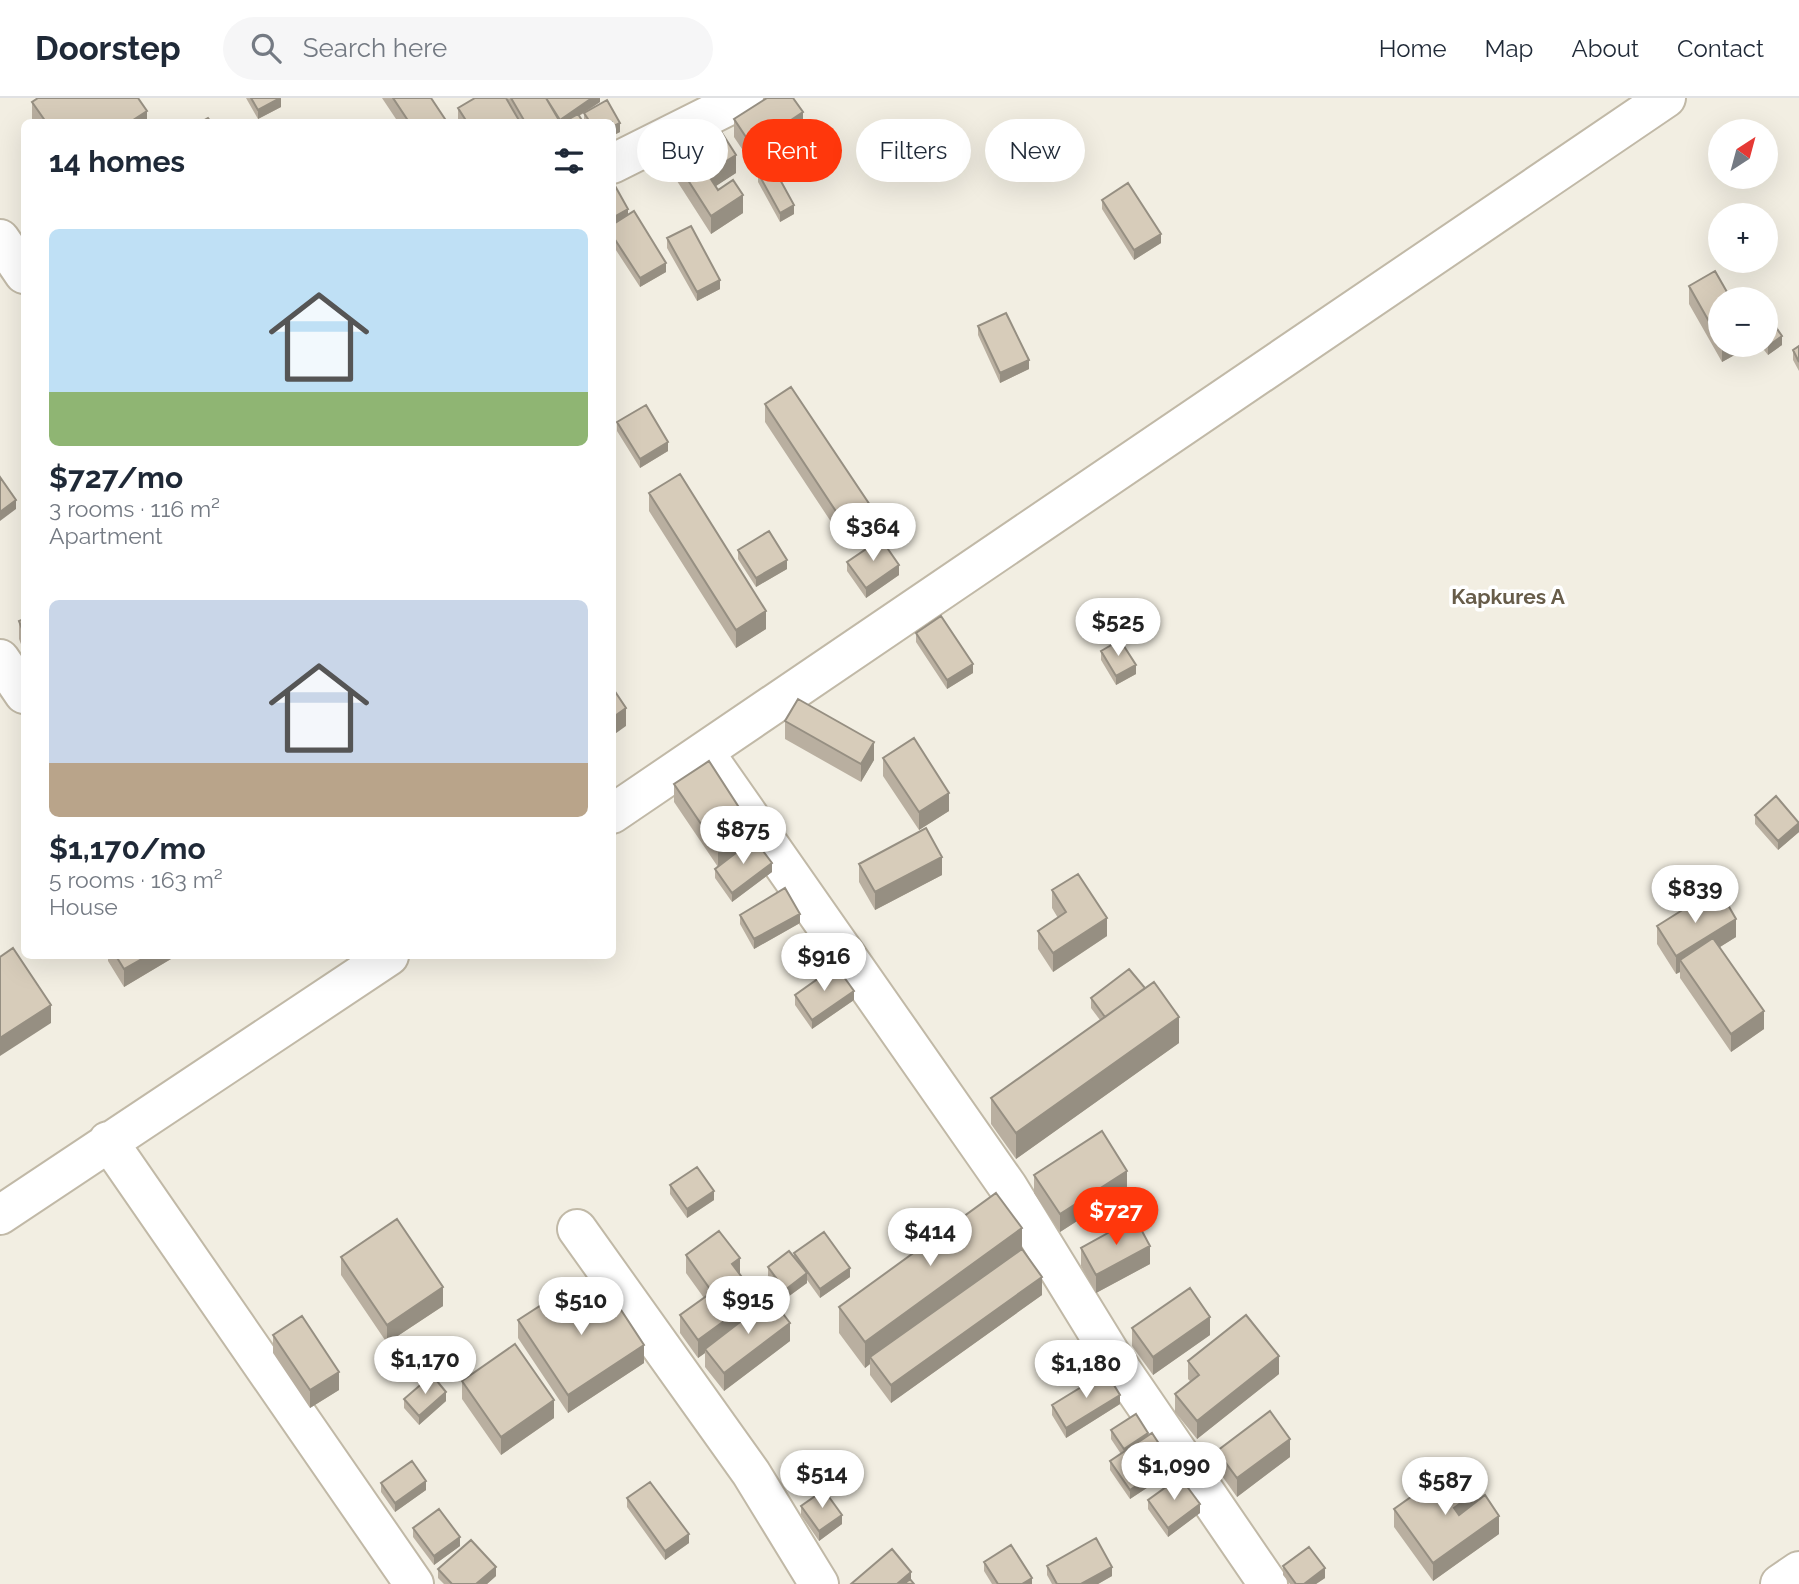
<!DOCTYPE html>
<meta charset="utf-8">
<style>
:root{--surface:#fff;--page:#f6f6f7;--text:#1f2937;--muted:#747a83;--line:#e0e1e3;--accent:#ff370c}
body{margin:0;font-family:Raleway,sans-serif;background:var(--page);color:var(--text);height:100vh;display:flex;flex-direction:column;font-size:26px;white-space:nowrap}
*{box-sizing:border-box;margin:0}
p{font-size:23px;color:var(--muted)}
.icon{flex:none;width:38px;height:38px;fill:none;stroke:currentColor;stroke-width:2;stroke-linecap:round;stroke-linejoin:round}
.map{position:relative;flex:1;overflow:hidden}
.drawer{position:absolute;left:21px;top:21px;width:595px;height:840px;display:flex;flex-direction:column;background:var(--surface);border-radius:10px;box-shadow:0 7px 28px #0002}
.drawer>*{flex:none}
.hud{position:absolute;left:637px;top:21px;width:665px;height:63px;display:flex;gap:14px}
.needle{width:46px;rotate:36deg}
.buttons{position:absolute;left:1708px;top:21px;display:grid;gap:14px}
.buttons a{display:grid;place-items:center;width:70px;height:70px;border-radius:50%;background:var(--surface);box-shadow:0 7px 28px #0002;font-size:35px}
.price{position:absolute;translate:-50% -60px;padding:0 16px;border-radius:24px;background:#fff;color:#222;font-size:23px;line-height:46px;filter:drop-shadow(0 2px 4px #0008)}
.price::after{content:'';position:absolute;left:50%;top:42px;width:21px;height:16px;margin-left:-10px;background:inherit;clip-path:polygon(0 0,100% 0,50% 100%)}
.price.current{background:var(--accent);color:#fff}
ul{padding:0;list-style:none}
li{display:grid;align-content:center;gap:14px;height:371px;padding:0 28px}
li span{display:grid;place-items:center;height:217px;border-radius:10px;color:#555}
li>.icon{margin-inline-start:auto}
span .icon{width:126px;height:126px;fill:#fffc;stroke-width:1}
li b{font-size:30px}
h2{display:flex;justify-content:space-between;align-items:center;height:84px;padding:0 28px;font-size:30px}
.tag{padding:0 24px;border-radius:32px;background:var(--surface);box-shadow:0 7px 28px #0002;font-size:24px;line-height:63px}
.tag.current{background:var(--accent);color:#fff}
header{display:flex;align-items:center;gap:42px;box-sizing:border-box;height:98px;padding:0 35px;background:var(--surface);border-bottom:2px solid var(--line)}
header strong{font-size:33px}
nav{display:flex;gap:38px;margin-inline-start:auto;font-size:24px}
.search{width:490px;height:63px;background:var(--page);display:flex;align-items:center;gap:18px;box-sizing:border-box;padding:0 24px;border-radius:38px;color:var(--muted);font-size:26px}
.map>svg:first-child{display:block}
</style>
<header>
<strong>Doorstep</strong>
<div class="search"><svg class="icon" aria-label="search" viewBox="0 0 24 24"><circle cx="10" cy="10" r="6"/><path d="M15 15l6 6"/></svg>Search here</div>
<nav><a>Home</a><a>Map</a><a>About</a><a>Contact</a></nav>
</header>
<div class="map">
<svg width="1799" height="1486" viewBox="0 0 1799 1486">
<rect width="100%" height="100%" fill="#f2eee2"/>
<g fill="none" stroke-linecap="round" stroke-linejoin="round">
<defs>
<path id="street" d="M612,66l132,-66
M0,141l24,35
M0,561l24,35
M705,655l303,434 102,166 158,231
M612,716l1054,-716
M108,1043l306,443
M0,1117l389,-259
M577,1131l174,244 68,111
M1780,1486l19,-13"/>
</defs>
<use href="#street" stroke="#c1b9a7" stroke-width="42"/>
<use href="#street" stroke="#fff" stroke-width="38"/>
</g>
<path fill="#b9afa0" d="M246,0h35v9l-23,12z
M382,0h49l16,24h-49z
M475,0h125v4l-14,10 21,-12 13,23v9l-8,4v-14h-28v-9l-5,3 4,6h-125v-14z
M32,4l115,20h-113l-2,-2z
M734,21l69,11 -9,6 13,30 -17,9 -12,-22v-7l-26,18 -18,-27z
M677,65l59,10 -21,13 3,4 25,23 -32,21 -34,-53z
M758,75l36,41 -14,8 -22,-40z
M612,87l16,30 38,57 -26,15 -28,-43z
M24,94v29l-1,-2v-26z
M1102,102l59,43 -27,17 -32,-51z
M667,140l53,51 -23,12 -30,-53z
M1689,188l31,13v46h29v2l-27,15 -33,-58z
M1766,215l16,32 -14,10 -8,-10h6z
M978,228l51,43 -29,14 -22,-48z
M1799,248v25l-6,-11v-10z
M765,306l109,125 -27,17 -82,-124z
M617,324l51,29 -28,17 -23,-37z
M649,395l117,136 -30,19 -87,-137z
M738,452l49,19 -31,18 -18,-28z
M847,464l52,13 -33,23 -19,-27z
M24,521v33l-5,-13v-18z
M916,535l57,40 -26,16 -31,-47z
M1101,553l35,23 -20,11 -15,-25z
M785,623l89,39 -13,22 -76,-43z
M883,660l66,53 -30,19 -36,-54z
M674,686l77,58 21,30 -40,30 -17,-24v-9l3,-2 -44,-65z
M1755,717l44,17 -21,18 -23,-26z
M859,766l83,11 -67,35 -16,-28z
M1052,792l55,46 -54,36 -15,-23v-18l20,-13 -6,-10z
M1707,810l29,29 -16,10 44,82 -33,23 -51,-74v-6l-4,2 -19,-30v-18z
M740,817l60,8 -46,26 -14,-25z
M108,858h68l-52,31 -16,-26z
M795,897l59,5 -42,29 -17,-24z
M1091,900l88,45 -163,116 -25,-35v-26l109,-78 -9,-12z
M1034,1077l93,14 -67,43 -26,-39z
M670,1087l44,15 -27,18 -17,-24z
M1081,1150l69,16 -54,29 -15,-27z
M1022,1152l20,45 -151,108 -21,-28v-11l-5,4 -26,-35v-26z
M794,1155l56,24 -30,21 -13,-18v3l-22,16 -17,-23v-9l26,-10z
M686,1157l54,19 17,35 33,32 -66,50 -19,-24v-14l-7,5 -18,-25v-18l24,-17 -18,-25z
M341,1159l102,49 -56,37 -46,-68z
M569,1209l75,56 -76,50 -50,-75v-18z
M1132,1230l78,7 -57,40 -21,-29z
M273,1237l66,55 -29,18 -37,-55z
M1188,1263l91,13 -82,65 -22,-27v-18l16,-12 -3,-3z
M462,1283l92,37 -53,37 -39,-56z
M404,1301l42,2 -27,24 -15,-17z
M1120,1306l-54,34 -14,-23v-10z
M1111,1332l37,5 23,37 -41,27 -20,-29v-9l11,-7 -10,-15z
M1217,1353l73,6 -53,40 -20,-28z
M381,1385l45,7 -31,22 -14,-20z
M1441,1396l37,7 21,33 -66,47 -39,-54v-18z
M627,1400l62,45 -24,17 -38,-53z
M1148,1402l52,13 -32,24 -20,-28z
M801,1408l41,18 -23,17 -18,-26z
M413,1430l47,18 -26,19 -21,-28z
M984,1464l48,22h-40l-8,-13z
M1047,1468l65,10 -14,8h-46l-5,-9z
M1283,1468l42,12 -9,6h-26l-7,-9z
M438,1471l58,7 -9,8h-43l-6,-6z"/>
<path fill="#968f82" d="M281,0v9l-23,12v-9z
M592,0h8v4l-31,20h-9v-2z
M147,13v11h-17z
M803,14v18l-24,16 -1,-2v2l-26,18v-18z
M620,25v9l-8,4v-9z
M736,57v18l-29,19v-19z
M807,59v9l-17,9v-9z
M743,97v18l-32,21v-18z
M794,107v9l-14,8v-9z
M628,111v10l-16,8v-9z
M1161,136v9l-27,17v-10z
M666,165v9l-26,15v-9z
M720,182v9l-23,12v-9z
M1782,238v9l-14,10v-9z
M1722,247h27v2l-27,15z
M1029,262v9l-29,14v-10z
M668,344v9l-28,17v-9z
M16,402v9l-16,12v-9z
M874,413v18l-27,17v-18z
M787,462v9l-31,18v-9z
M899,467v10l-33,23v-10z
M766,513v18l-30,19v-18z
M973,566v9l-26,16v-9z
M1136,567v9l-20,11v-9z
M626,610v18l-14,10v-18z
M874,644v18l-13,22v-18z
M949,695v18l-30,19v-18z
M1799,725v9l-21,18v-9z
M751,728v18l-33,23v-18z
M942,759v18l-67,35v-18z
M772,765v9l-40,30v-9z
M800,816v9l-46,26v-10z
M1107,820v18l-54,36v-19z
M1736,821v18l-50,31 -6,-8v12l-4,2v-18z
M147,858h29l-52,31v-18z
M854,893v9l-42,29v-9z
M51,907v18l-51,33v-18z
M1764,913v18l-33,23v-18z
M1179,919v26l-163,116v-26z
M1127,1073v18l-67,43v-18z
M714,1093v9l-27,18v-9z
M1022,1130v27l-152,102v7l-5,4v-26z
M1150,1148v18l-54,29v-18z
M740,1160v18l-8,-12z
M850,1170v9l-30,21v-9z
M807,1175v10l-22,16v-9z
M1042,1179v18l-151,108v-18z
M443,1189v19l-56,37v-18z
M757,1199v19l-52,33v4l-7,5v-18z
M1210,1219v18l-57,40v-18z
M790,1225v18l-66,50v-18z
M644,1247v18l-76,50v-18z
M1279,1258v18l-82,65v-18z
M339,1274v18l-29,18v-18z
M446,1294v9l-27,24v-9z
M1120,1297v9l-54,34v-10z
M554,1302v18l-53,37v-18z
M1148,1335v9l-24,16v-9z
M1290,1341v18l-53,40v-19z
M1171,1364v10l-41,27v-9z
M426,1383v9l-31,22v-9z
M1478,1392v18l-24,18v-18z
M1200,1406v9l-32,24v-9z
M842,1417v9l-23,17v-10z
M1499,1418v18l-66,47v-18z
M689,1436v9l-24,17v-9z
M460,1439v9l-26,19v-9z
M496,1469v9l-9,8h-11z
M1112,1469v9l-14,8h-17z
M1325,1470v10l-9,6h-12z
M911,1474v9l-3,3h-11z
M1032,1480v6h-10z"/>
<path fill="#d7ccba" stroke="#968f82" stroke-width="2" d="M38,0h100l9,13 -17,11h-84l-14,-20z
M251,0h29l-22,12z
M393,0h38l16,24h-38z
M475,0h31l14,24h-53l-9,-14z
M511,0h35l14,24h-35z
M546,0h46l-32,22z
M767,0h26l10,14 -51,34 -18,-27z
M607,2l13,23 -8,4v-5h-22l-6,-9z
M578,16l5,8h-19z
M208,20l3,4h-10z
M722,35l14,22 -29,18 11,17 15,-10 10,15 -32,21 -34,-53z
M795,38l12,21 -17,9 -12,-22z
M772,67l22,40 -14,8 -22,-40z
M1128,85l33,51 -27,16 -32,-50z
M614,86l14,25 -16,9v-33z
M634,113l32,52 -26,15 -28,-43v-10z
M691,128l29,54 -23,12 -30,-54z
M1715,173l16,28h-11v42l-31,-55z
M1006,215l23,47 -29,13 -22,-47z
M1766,215l16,23 -14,10 -2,-3z
M1799,248v16l-6,-12z
M791,289l83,124 -27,17 -82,-124z
M646,307l22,37 -28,17 -23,-37z
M680,376l86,137 -30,19 -87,-137z
M0,379l16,23 -16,12z
M769,433l18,29 -31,18 -18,-28z
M881,441l18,26 -33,23 -19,-26z
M941,518l32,48 -26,16 -31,-47z
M24,521v15l-5,-13z
M1120,542l16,25 -20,11 -15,-25z
M612,589l14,21 -14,10z
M798,601l76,43 -13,22 -76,-43z
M914,640l35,55 -30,19 -36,-54z
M709,663l42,65 -33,23 -44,-65z
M1776,698l23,27 -21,18 -23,-26z
M926,730l16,29 -67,35 -16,-28z
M754,741l18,24 -40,30 -17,-24z
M1078,776l29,44 -54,35 -15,-22 28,-19 -14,-22z
M785,790l15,26 -46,25 -14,-24z
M1724,800l12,21 -60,37 -19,-30 43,-27 7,9z
M1713,840l51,73 -33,23 -51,-74z
M13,850l38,57 -51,33v-81z
M116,858h31l-23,13z
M836,868l18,25 -42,29 -17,-25z
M1129,871l16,19 -40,29 -14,-19z
M1154,884l25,35 -163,116 -25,-35z
M1102,1033l25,40 -67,43 -26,-39z
M697,1069l17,24 -27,18 -17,-24z
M996,1095l26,35 -157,114 -26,-35z
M1135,1120l15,28 -54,29 -15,-27z
M397,1121l46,68 -56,38 -46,-68z
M719,1133l21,27 -8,6 25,33 -59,43 -18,-25 32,-23 -26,-37z
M824,1134l26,36 -30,21 -26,-36z
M1022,1151l20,28 -151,108 -21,-28z
M789,1153l18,22 -22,17 -17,-23z
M604,1186l40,61 -76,50 -50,-75 42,-27 9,14z
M1190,1190l20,29 -57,40 -21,-29z
M771,1200l19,25 -66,50 -19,-24z
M1246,1217l33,41 -82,65 -22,-27 24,-19 -11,-14z
M302,1218l37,56 -29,18 -37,-55z
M515,1246l39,56 -53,37 -39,-56z
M1106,1274l14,23 -54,33 -14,-23z
M432,1277l14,17 -27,24 -15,-17z
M1270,1313l20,28 -53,39 -20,-27z
M1136,1316l12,19 -24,16 -13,-19z
M1152,1335l19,29 -41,28 -20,-29z
M412,1363l14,20 -31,22 -14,-20z
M1467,1377l11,15 -24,18 5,7 26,-20 14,21 -66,47 -39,-54 38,-27 9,12z
M1180,1379l20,27 -32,24 -20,-28z
M650,1384l39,52 -24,17 -38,-53z
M824,1392l18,25 -23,16 -18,-25z
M439,1411l21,28 -26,19 -21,-28z
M1096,1440l16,29 -31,17h-24l-10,-18z
M471,1442l25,27 -20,17h-24l-14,-15z
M1011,1447l21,33 -10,6h-24l-14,-22z
M1309,1449l16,21 -21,16h-8l-13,-18z
M892,1451l19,23 -14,12h-46z
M910,1481l4,5h-10z"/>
<g text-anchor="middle" stroke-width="7" stroke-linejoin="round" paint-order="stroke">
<g font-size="21" font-weight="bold" fill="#675c49" stroke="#fff">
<text x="1508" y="506">Kapkures A</text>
</g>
</g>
</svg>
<div class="buttons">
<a><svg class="needle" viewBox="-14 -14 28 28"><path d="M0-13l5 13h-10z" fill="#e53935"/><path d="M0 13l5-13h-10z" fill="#747a83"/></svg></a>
<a>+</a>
<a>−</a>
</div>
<b class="price" style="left:873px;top:465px">$364</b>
<b class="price" style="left:1118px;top:560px">$525</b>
<b class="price" style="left:743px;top:768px">$875</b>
<b class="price" style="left:1695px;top:827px">$839</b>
<b class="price" style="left:824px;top:895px">$916</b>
<b class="price current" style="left:1116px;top:1149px">$727</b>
<b class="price" style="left:930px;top:1170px">$414</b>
<b class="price" style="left:748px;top:1238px">$915</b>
<b class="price" style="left:581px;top:1239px">$510</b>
<b class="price" style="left:425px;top:1298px">$1,170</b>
<b class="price" style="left:1086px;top:1302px">$1,180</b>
<b class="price" style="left:1174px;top:1404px">$1,090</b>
<b class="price" style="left:822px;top:1412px">$514</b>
<b class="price" style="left:1445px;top:1419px">$587</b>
<div class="hud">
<a class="tag">Buy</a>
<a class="tag current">Rent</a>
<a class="tag">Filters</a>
<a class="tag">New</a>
</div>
<section class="drawer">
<h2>14 homes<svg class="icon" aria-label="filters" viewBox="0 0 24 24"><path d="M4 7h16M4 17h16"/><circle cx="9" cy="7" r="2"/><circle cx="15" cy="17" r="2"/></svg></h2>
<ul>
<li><span style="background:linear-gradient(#bfe0f5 75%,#8fb573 0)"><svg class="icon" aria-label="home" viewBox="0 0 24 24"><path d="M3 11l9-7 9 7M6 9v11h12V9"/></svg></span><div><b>$727/mo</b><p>3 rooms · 116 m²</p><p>Apartment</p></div></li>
<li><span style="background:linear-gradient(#c9d6e8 75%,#b9a48a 0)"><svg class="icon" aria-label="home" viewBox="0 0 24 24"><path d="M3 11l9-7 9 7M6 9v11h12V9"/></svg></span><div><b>$1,170/mo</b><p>5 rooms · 163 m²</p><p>House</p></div></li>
</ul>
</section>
</div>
